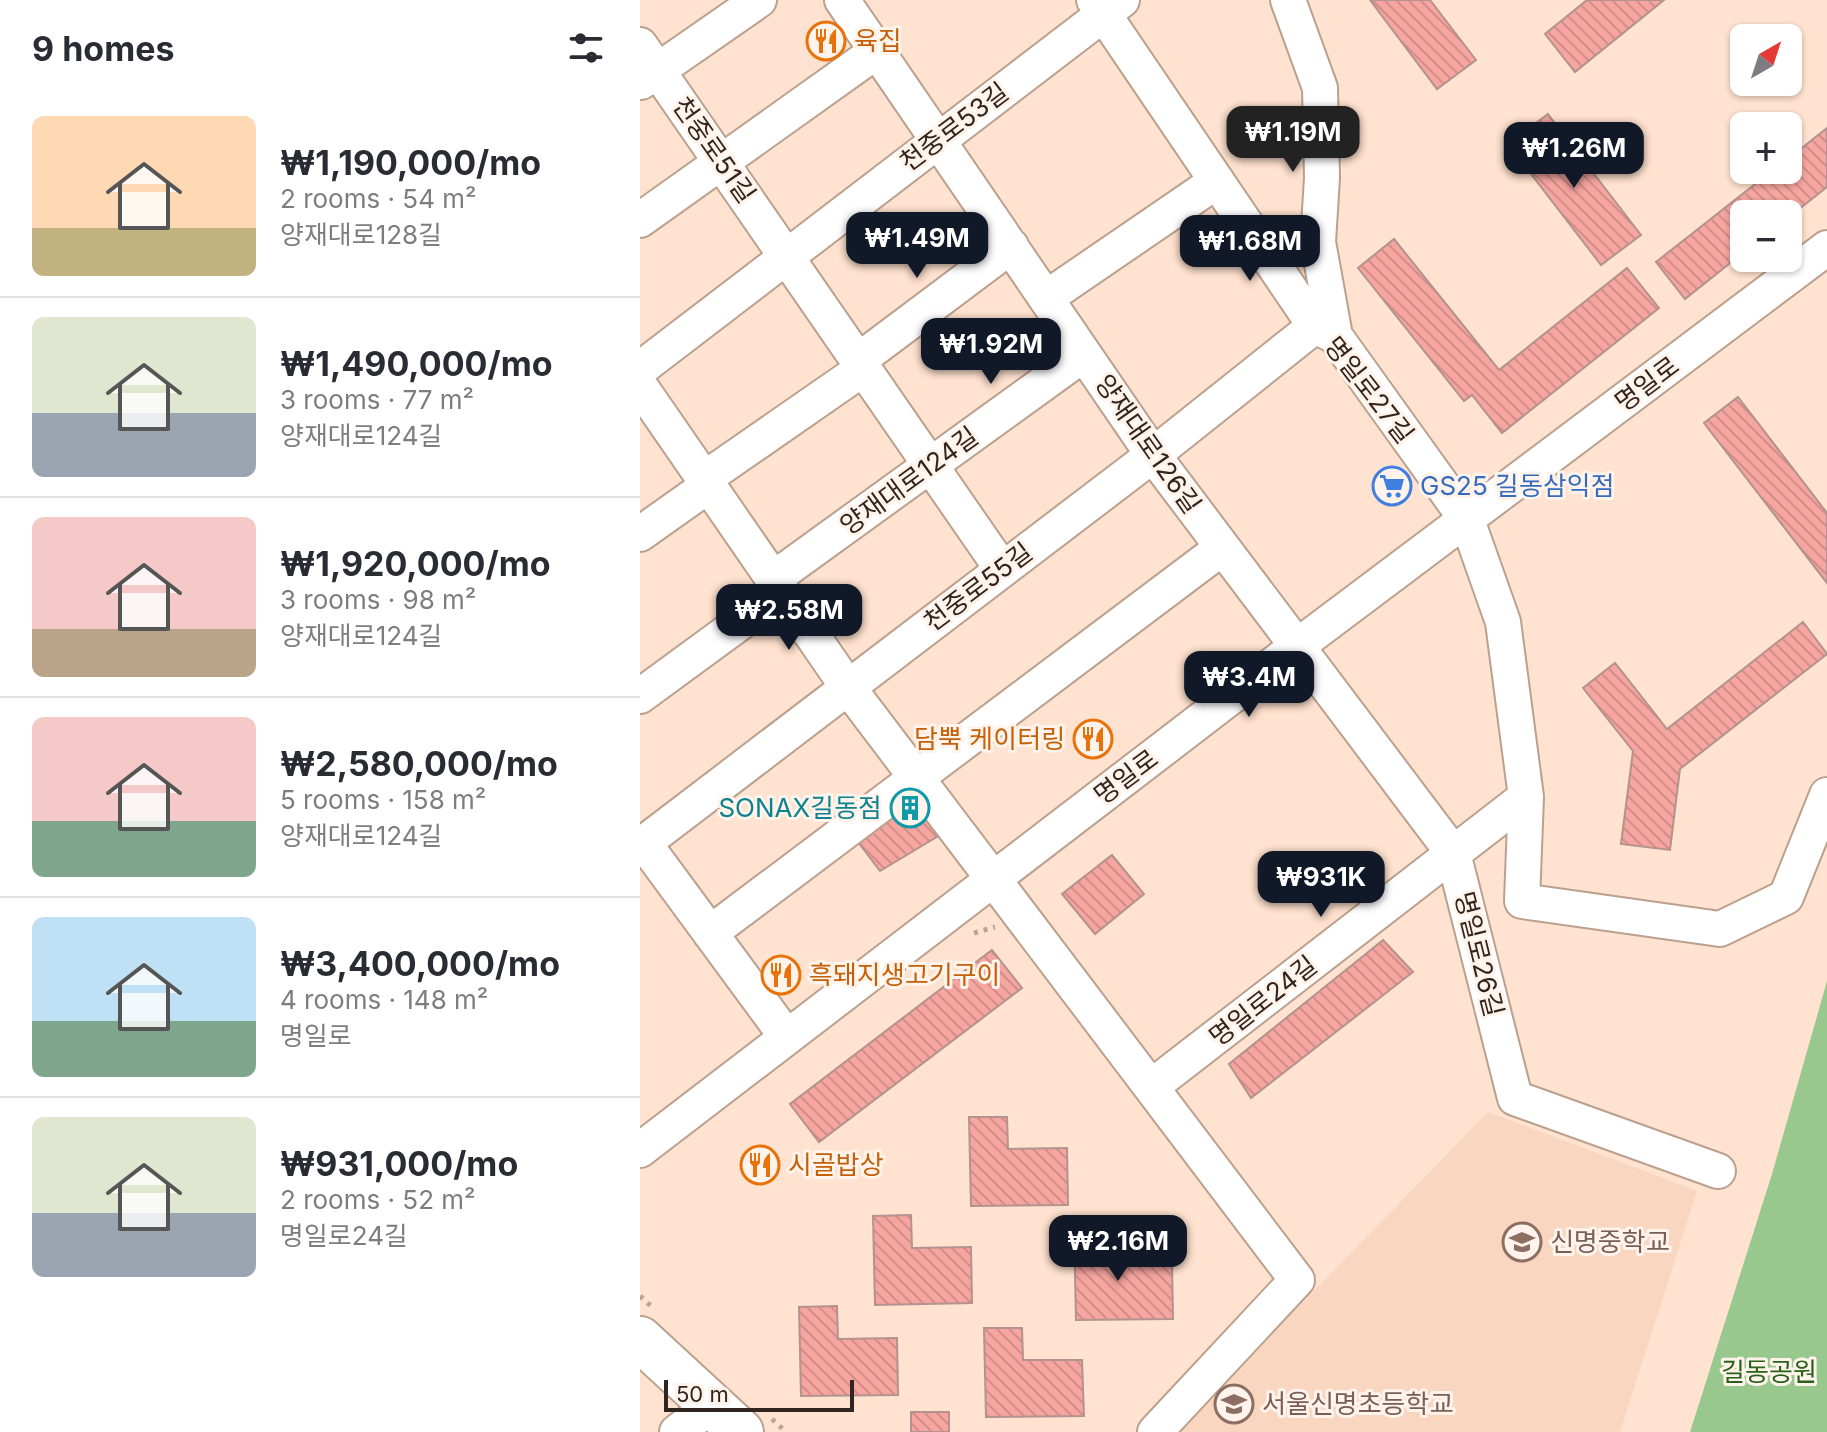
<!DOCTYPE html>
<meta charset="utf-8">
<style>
:root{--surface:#fff;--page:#f2f2f3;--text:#2b2b33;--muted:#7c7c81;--line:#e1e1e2;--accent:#111827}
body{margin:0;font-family:Inter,"Noto Sans KR",sans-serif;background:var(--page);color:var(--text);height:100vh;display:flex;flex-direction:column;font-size:30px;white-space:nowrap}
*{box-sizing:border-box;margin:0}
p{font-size:26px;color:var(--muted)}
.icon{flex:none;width:44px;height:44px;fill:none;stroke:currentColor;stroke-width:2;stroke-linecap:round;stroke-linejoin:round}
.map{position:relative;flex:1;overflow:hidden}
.details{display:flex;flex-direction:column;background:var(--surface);width:640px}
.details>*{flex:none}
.needle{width:52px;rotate:39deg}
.tools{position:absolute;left:1090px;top:24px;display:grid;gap:16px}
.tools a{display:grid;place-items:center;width:72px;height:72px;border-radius:12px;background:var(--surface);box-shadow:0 2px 6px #0004;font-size:40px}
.scale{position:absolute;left:24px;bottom:20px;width:190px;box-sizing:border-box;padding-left:8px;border:4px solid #31261f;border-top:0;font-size:22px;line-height:28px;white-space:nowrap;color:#31261f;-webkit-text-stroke:6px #fff3eb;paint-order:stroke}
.price{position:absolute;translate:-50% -68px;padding:0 18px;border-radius:16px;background:var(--accent);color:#fff;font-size:26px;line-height:52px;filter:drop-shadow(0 2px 4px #0008)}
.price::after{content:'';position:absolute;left:50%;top:48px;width:24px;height:18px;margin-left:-12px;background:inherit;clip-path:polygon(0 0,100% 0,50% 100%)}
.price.active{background:#222;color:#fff}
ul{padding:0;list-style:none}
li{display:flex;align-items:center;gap:24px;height:200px;padding:0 32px}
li+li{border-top:2px solid var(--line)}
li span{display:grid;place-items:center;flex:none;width:224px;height:160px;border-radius:12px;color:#555}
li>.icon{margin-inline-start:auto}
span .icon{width:96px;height:96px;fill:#fffc;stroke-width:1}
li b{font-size:34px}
h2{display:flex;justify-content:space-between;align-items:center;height:96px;padding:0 32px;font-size:34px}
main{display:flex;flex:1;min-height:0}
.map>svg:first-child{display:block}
</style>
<main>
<section class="details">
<h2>9 homes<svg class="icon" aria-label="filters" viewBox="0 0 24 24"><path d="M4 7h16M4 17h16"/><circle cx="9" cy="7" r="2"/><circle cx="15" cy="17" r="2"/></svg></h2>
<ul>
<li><span style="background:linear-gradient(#ffd9b3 70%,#c2b280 0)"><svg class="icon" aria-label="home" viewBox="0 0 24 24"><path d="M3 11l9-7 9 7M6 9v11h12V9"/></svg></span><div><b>₩1,190,000/mo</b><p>2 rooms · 54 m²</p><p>양재대로128길</p></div></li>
<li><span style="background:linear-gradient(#dfe7d0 60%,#9aa5b1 0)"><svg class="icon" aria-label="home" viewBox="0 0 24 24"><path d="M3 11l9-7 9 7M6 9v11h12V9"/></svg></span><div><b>₩1,490,000/mo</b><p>3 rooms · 77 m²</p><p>양재대로124길</p></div></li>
<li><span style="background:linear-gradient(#f6c9c9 70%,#b9a48a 0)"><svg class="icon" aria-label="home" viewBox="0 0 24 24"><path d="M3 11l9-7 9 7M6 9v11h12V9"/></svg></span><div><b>₩1,920,000/mo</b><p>3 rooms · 98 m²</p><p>양재대로124길</p></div></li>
<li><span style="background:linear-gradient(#f6c9c9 65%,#7fa58c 0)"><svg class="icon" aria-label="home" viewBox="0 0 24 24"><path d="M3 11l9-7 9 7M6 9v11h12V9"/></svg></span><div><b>₩2,580,000/mo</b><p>5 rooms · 158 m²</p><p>양재대로124길</p></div></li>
<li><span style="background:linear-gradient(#bfe0f5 65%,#7fa58c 0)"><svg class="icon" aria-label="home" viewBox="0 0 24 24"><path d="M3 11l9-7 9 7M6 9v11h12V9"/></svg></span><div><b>₩3,400,000/mo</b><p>4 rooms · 148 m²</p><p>명일로</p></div></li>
<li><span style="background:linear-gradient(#dfe7d0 60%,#9aa5b1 0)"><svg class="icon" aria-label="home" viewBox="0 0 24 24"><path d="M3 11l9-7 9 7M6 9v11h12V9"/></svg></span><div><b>₩931,000/mo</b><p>2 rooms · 52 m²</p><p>명일로24길</p></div></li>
</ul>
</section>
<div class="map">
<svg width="1187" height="1432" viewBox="0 0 1187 1432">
<defs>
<pattern id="building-back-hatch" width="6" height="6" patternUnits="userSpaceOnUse" patternTransform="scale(2)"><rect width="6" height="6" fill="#f6a5a0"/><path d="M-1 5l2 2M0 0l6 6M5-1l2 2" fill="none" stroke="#d38e89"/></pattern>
</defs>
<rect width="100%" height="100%" fill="#ffe2cf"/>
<path fill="#f9d6bf" d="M848,1112l209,79 -77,241h-443z"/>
<path fill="#99c88f" d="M1187,981v451h-137l82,-258z"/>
<path fill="url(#building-back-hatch)" stroke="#b3928f" stroke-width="2" d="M730,0h60l46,60 -39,29z
M947,0h77l-89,72 -30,-38z
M908,114l93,121 -40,30 -93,-121z
M1187,128v59l-39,31v-4h-44v38l-59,47 -29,-37 117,-92h15v-11z
M754,239l105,131 128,-102 32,40 -157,125 -30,-38 -8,6 -106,-133z
M1098,397l89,116v70l-123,-160z
M1163,622l24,32 -147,115 -10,81 -49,-6 12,-93 -50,-63 32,-25 52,66z
M277,787l33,42 -70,42 -28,-37z
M472,855l32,39 -49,40 -33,-40z
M743,940l30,32 -162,126 -22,-34z
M352,950l30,38 -203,154 -29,-38z
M329,1117h38l1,32 59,-1 1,57 -97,1z
M271,1215l1,33 59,-1 1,56 -97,2 -2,-89z
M472,1230v33l60,-1 1,57 -97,1 -2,-89z
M197,1306l1,33 59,-1 1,57 -97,1 -2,-89z
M344,1328h38l1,32h59l2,56 -98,1z
M271,1412h38v20h-38z"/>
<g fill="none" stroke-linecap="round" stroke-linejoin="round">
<defs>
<path id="minor" d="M202,0l311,455 300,398 62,245 203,73
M454,0l221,326 20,10 132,184 36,102 23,175 -4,104 198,28 66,-32 41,-102
M648,0l32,88 2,90 -4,64 17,94
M0,45l362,524
M1,82l118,-82
M0,220l237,-169
M406,298l171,-117
M219,360l152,-114
M0,369l482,-369
M0,386l207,300 450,594 -142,152
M64,479l160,-111
M0,534l69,-49
M133,579l311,-225
M0,696l142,-104
M4,843l142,193
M0,846l513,-391 162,-129
M70,933l512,-385
M511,1087l375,-290
M0,1150l656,-503 531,-399
M37,1432l35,-27"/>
<path id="major" d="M0,1339l101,93"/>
</defs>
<use href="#minor" stroke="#bba08e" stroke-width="38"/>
<use href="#major" stroke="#bba08e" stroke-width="48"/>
<path stroke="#bca596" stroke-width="5" stroke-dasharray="4 6" stroke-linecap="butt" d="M334,933l21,-6
M0,1296l11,10
M132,1419l14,13"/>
<use href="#minor" stroke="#fff" stroke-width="34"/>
<use href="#major" stroke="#fff" stroke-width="44"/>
</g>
<defs>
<symbol id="restaurant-ring" viewBox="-11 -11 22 22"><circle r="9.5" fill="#fff3eb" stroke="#e8710a" stroke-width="1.5"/><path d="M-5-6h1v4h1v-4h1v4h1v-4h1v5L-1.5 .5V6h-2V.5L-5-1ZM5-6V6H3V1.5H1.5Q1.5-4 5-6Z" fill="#e8710a"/></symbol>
<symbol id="supermarket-ring" viewBox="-11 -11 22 22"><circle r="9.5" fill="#fff3eb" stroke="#3f7fe0" stroke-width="1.5"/><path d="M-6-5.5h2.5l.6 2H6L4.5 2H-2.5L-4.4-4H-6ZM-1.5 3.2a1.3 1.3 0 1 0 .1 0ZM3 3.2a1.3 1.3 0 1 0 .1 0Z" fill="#3f7fe0"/></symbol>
<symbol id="building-ring" viewBox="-11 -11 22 22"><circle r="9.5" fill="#fff3eb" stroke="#0f9aa8" stroke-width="1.5"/><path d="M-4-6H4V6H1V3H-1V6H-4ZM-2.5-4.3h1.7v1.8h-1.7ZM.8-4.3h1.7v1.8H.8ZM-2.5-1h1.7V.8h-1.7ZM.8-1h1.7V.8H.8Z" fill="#0f9aa8"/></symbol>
<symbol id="school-ring" viewBox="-11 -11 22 22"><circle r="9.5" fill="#fff3eb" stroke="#8d6e63" stroke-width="1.5"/><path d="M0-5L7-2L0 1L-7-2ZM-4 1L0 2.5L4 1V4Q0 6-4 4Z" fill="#8d6e63"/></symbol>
</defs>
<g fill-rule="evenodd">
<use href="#restaurant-ring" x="164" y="19" width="44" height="44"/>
<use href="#supermarket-ring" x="730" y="464" width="44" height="44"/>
<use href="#restaurant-ring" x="431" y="717" width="44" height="44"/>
<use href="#building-ring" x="248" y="786" width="44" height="44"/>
<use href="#restaurant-ring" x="119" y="953" width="44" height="44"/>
<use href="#restaurant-ring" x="98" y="1143" width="44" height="44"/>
<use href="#school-ring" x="860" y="1220" width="44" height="44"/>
<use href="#school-ring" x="572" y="1382" width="44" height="44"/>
</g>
<g text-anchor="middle" stroke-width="6" stroke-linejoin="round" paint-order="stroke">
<g font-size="26" fill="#c56008" stroke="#fff3eb" text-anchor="start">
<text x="214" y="50">육집</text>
<text x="425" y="748" text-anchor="end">담뿍 케이터링</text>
<text x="169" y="984">흑돼지생고기구이</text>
<text x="148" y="1174">시골밥상</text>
</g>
<g font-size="26" fill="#31261f" stroke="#fff3eb">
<text transform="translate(314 127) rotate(-37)" y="9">천중로53길</text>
<text transform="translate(74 150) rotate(55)" y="9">천중로51길</text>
<text transform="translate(1007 384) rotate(-37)" y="9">명일로</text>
<text transform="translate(729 390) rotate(52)" y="9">명일로27길</text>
<text transform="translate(508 444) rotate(55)" y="9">양재대로126길</text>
<text transform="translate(269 481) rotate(-36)" y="9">양재대로124길</text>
<text transform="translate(338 587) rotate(-37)" y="9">천중로55길</text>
<text transform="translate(486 777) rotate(-37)" y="9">명일로</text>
<text transform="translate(839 954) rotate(76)" y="9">명일로26길</text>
<text transform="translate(623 1001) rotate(-38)" y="9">명일로24길</text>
</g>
<g font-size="26" fill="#366cbe" stroke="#fff3eb" text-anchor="start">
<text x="780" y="495">GS25 길동삼익점</text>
</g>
<g font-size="26" fill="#0d838f" stroke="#fff3eb" text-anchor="end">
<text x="242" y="817">SONAX길동점</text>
</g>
<g font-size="26" fill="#785e54" stroke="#fff3eb" text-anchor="start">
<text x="910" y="1251">신명중학교</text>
<text x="622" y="1413">서울신명초등학교</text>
</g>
<g font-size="26" fill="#29621a" stroke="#fff3eb">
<text x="1129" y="1381">길동공원</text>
</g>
</g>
</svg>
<div class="tools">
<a><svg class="needle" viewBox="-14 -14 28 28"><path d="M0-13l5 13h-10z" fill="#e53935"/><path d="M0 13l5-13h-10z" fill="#7c7c81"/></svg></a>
<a>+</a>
<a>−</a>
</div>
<div class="scale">50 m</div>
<b class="price active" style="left:653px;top:174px">₩1.19M</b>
<b class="price" style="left:934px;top:190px">₩1.26M</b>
<b class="price" style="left:277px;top:280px">₩1.49M</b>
<b class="price" style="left:610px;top:283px">₩1.68M</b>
<b class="price" style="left:351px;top:386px">₩1.92M</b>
<b class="price" style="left:149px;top:652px">₩2.58M</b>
<b class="price" style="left:609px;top:719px">₩3.4M</b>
<b class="price" style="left:681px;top:919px">₩931K</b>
<b class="price" style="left:478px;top:1283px">₩2.16M</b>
</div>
</main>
